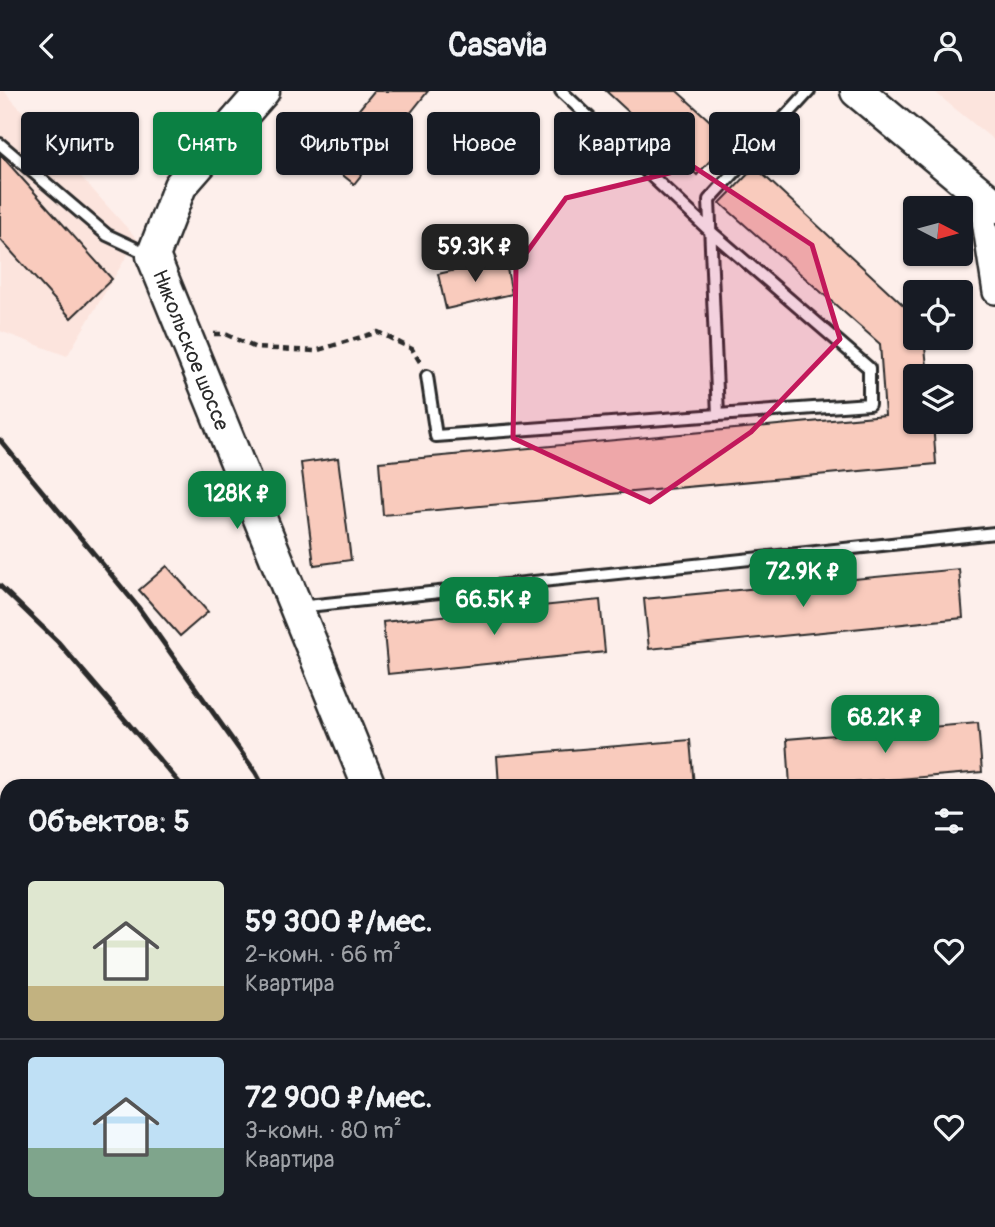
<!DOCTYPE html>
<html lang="ru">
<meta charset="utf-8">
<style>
:root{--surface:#171b24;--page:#242831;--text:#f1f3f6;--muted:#9ea1a6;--line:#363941;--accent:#0b8043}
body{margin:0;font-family:Pangolin,sans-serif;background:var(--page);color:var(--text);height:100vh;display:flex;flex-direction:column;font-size:26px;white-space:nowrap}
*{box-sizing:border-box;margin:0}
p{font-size:23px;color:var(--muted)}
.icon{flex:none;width:38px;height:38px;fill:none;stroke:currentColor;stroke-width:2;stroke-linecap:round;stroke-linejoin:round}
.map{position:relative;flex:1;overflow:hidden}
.side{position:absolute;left:0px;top:688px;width:996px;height:450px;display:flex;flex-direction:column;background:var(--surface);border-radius:21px 21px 0 0;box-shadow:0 2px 5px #0004}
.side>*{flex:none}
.banner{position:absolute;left:21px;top:21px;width:954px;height:63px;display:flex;gap:14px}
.needle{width:46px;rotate:96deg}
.fabs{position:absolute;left:903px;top:105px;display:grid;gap:14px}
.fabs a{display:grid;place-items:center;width:70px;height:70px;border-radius:7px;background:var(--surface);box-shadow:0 2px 5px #0004;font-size:35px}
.price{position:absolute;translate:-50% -60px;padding:0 16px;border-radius:14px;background:var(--accent);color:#fff;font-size:23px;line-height:46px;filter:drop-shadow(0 2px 4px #0008)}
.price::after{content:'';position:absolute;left:50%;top:42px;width:21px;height:16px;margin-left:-10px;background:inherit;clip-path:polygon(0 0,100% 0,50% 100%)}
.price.current{background:#222;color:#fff}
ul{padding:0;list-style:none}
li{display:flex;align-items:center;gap:21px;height:175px;padding:0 28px}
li+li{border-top:2px solid var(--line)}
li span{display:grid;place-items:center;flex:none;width:196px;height:140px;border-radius:7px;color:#555}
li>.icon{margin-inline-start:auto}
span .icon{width:84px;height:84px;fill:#fffc;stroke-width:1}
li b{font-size:30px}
h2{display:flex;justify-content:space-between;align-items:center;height:84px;padding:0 28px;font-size:30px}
.pill{padding:0 24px;border-radius:7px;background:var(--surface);box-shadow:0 2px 5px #0004;font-size:24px;line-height:63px}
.pill.current{background:var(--accent);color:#fff}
header{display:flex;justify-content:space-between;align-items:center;height:91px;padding:0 28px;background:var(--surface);font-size:32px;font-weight:700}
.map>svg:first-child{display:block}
</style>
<header><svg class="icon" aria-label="back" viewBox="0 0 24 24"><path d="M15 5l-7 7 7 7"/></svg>Casavia<svg class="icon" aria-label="person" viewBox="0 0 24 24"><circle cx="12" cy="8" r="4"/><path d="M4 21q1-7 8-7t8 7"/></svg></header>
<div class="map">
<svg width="995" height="1136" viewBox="0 0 995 1136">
<rect width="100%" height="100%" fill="#fdefeb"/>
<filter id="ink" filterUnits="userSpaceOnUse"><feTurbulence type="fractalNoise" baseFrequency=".0143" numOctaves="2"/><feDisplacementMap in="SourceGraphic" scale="14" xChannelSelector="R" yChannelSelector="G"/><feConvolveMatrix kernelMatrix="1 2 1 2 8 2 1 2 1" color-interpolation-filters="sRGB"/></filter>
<g filter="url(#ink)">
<path fill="#fce4dd" d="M0,0h4l133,148 -70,117 -67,-25z
M934,0h61v50l-47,-38z"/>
<path fill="#f9cbbd" stroke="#2b2b2b" stroke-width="2" d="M374,0h54l-74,93 -34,-27z
M606,0h71l53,48 -33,36z
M0,63l112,125 -41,39 -71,-79z
M755,76l160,149v22h9l4,38h-13v46h18l3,42 -553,51 -4,-53 506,-47 -5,-71 -160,-141z
M505,168l7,35 -66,15 -8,-35z
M338,367l13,102 -37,5 -13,-102z
M167,475l41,46 -28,24 -41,-46z
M959,478l4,49 -314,31 -5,-50z
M600,509l5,52 -217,22 -5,-52z
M978,632l4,49 -166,14h-26l-3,-47z
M690,649l4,46h-195l-2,-30z
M994,795l1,48h-6v-47z
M989,949h6v49h-6z
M989,1042h6v57l-6,1z
M624,1130h103v6h-103z"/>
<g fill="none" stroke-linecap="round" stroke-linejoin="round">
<defs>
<path id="lane" d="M561,0l149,140 159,137v36l-151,11
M0,53l107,91 43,20
M427,285l9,60 282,-21 -9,-215 100,-109
M298,516l697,-74"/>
<path id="street" d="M980,104l15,97"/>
<path id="secondary" d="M263,0l-83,95 -27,70 216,530
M857,0l138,115
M548,1130l2,6"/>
</defs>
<use href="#lane" stroke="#2b2b2b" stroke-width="16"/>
<use href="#street" stroke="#2b2b2b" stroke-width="28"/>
<use href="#secondary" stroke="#2b2b2b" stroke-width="37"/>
<path stroke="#2b2b2b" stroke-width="4.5" stroke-dasharray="7 5" stroke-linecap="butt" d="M214,243h11l31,14 59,3 63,-19 34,17 9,15"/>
<use href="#lane" stroke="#fff" stroke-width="10"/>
<use href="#street" stroke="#fff" stroke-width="23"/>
<use href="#secondary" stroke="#fff" stroke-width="32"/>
<path stroke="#2b2b2b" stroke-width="5" d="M0,349l138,167 118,166 7,13
M0,495l58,56 124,144
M0,933l7,13
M109,1130l3,6
M447,1130l2,6
M468,1130l2,6"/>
</g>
</g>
<path fill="#c2185b" fill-opacity="0.2" stroke="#c2185b" stroke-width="5" stroke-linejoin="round" d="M694,76l118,78 28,94 -89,93 -101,70 -137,-64 3,-171 50,-69z"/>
<g text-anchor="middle" stroke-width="7" stroke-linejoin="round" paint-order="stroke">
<g font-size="21" fill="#2b2b2b" stroke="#fff">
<text transform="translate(191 259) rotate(68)" y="7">Никольское шоссе</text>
</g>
</g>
</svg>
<div class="fabs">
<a><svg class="needle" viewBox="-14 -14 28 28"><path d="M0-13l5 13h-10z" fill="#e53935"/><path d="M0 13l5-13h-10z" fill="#9ea1a6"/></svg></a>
<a><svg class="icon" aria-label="locate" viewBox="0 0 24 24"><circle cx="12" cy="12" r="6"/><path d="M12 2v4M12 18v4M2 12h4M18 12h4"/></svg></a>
<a><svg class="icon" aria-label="layers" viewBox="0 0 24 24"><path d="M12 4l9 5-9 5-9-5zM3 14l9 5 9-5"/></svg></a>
</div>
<b class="price current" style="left:475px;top:193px">59.3K ₽</b>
<b class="price" style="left:237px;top:440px">128K ₽</b>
<b class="price" style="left:803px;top:518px">72.9K ₽</b>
<b class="price" style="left:494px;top:546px">66.5K ₽</b>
<b class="price" style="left:885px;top:664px">68.2K ₽</b>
<div class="banner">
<a class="pill">Купить</a>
<a class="pill current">Снять</a>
<a class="pill">Фильтры</a>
<a class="pill">Новое</a>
<a class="pill">Квартира</a>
<a class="pill">Дом</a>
</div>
<section class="side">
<h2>Объектов: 5<svg class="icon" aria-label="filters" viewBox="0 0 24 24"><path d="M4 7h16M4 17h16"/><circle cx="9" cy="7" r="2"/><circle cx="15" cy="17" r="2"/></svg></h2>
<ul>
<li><span style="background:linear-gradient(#dfe7d0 75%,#c2b280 0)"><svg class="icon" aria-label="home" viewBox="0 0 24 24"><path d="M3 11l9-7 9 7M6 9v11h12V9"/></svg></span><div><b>59 300 ₽/мес.</b><p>2-комн. · 66 m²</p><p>Квартира</p></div><svg class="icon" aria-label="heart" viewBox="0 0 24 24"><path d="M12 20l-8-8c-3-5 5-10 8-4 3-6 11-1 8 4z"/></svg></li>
<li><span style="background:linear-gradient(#bfe0f5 65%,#7fa58c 0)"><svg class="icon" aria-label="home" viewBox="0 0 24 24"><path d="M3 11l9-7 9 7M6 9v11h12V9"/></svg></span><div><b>72 900 ₽/мес.</b><p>3-комн. · 80 m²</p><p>Квартира</p></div><svg class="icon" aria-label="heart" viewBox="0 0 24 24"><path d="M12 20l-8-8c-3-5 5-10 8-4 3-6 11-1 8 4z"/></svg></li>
</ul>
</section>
</div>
